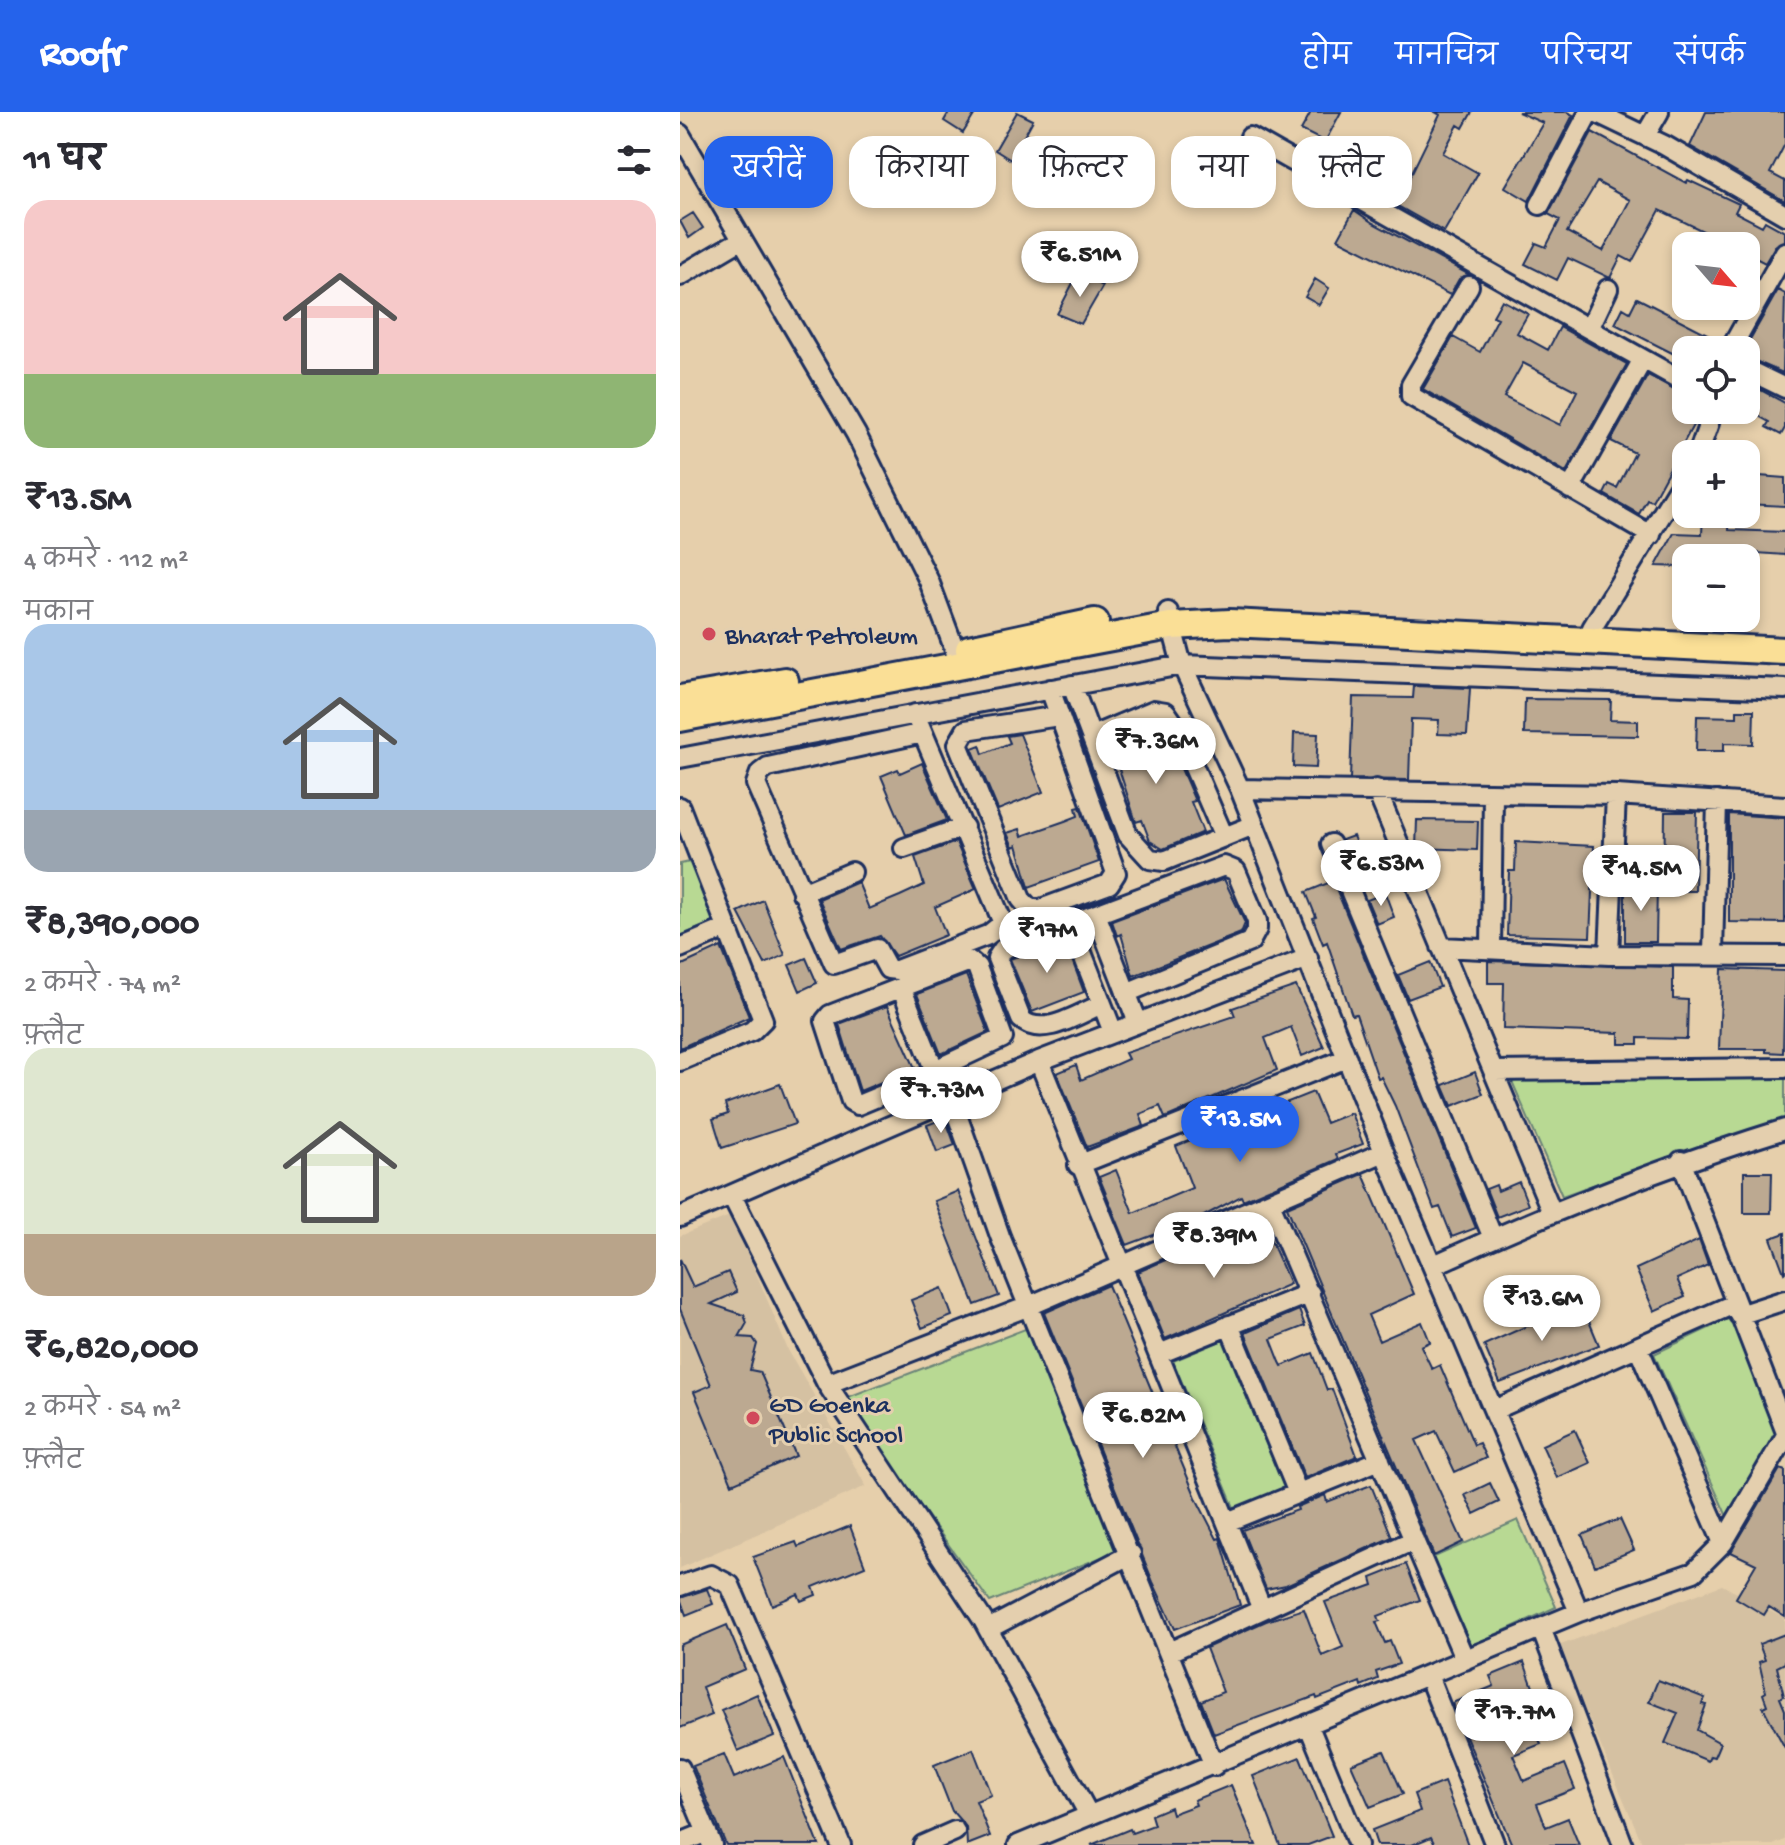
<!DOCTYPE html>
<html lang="hi">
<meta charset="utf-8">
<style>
:root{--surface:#fff;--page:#f7f7f7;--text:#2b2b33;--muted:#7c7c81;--accent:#2563eb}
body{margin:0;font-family:"Gochi Hand","Playpen Sans Deva",sans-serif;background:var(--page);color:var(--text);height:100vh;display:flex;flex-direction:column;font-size:30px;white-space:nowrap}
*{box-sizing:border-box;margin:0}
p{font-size:26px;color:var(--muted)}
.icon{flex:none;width:44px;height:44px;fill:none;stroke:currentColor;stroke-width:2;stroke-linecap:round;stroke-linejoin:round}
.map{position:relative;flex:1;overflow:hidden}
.drawer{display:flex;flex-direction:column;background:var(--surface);width:680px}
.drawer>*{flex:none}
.guide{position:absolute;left:24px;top:24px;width:760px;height:72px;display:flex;gap:16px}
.needle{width:52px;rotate:118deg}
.fabs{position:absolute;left:992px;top:120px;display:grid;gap:16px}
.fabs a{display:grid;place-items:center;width:88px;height:88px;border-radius:16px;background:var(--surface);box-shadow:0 4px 12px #0003;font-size:40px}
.price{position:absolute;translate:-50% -68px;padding:0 18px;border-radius:28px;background:#fff;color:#222;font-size:26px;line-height:52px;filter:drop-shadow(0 2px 4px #0008)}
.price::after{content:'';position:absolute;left:50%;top:48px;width:24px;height:18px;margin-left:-12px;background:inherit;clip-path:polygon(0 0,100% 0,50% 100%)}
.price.active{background:var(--accent);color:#fff}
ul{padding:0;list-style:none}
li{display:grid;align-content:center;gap:16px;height:424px;padding:0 24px}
li span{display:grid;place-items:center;height:248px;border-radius:24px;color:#555}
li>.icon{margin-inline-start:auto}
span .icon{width:144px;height:144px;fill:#fffc;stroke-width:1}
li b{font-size:34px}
h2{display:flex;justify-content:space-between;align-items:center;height:96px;padding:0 24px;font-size:34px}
.chip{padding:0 28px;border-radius:24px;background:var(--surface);box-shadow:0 4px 12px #0003;font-size:28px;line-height:72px}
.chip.active{background:var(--accent);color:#fff}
header{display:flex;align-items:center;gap:48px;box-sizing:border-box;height:112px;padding:0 40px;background:var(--accent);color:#fff}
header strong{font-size:38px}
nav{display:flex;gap:44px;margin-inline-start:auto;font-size:28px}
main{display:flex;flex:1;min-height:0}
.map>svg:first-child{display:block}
</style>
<header>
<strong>Roofr</strong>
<nav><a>होम</a><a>मानचित्र</a><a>परिचय</a><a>संपर्क</a></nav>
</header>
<main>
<section class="drawer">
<h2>11 घर<svg class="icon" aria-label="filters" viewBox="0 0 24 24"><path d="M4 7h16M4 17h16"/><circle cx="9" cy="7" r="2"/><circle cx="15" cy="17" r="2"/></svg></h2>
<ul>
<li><span style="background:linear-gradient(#f6c9c9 70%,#8fb573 0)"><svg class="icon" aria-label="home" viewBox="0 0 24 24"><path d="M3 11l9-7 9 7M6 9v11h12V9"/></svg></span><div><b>₹13.5M</b><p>4 कमरे · 112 m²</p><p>मकान</p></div></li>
<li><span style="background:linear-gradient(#a9c7e8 75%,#9aa5b1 0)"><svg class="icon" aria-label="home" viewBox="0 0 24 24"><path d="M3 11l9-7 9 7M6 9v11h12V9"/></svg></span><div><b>₹8,390,000</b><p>2 कमरे · 74 m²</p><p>फ़्लैट</p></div></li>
<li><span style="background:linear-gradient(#dfe7d0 75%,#b9a48a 0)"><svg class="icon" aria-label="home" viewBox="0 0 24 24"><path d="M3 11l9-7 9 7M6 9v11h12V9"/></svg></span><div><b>₹6,820,000</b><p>2 कमरे · 54 m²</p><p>फ़्लैट</p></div></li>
</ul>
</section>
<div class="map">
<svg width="1105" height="1733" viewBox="0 0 1105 1733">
<rect width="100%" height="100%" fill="#e6cfab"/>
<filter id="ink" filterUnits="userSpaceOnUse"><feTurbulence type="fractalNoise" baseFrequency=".0125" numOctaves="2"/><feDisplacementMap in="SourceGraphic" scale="16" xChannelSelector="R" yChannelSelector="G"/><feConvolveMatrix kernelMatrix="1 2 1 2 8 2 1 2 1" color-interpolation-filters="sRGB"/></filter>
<g filter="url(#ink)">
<path fill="#d5c1a2" d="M52,1103l56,135 78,136 -186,82v-332z
M1042,1473l63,34v221l-12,5h-130l-85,-199z"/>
<path fill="#b8d993" stroke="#6a8478" stroke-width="2" d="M10,750l24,60 -34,14v-72z
M831,967h274v44l-73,19 -150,54z
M1050,1206l48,114 -49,89 -75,-167z
M353,1214l89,223 -132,53 -147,-203z
M543,1228l62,149 -50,21 -62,-149z
M838,1408l38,87 -85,39 -39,-88z"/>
<path fill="#bca991" stroke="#1b2f5e" stroke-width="2" fill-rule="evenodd" d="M269,0h27l-13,21 -19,-12z
M337,0l16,8 -22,40 -16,-10z
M631,0h30l-16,30 -24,-12z
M755,0h37l-9,16 -5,-3 -15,28 35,20 -34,59 -48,-27 44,-90z
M838,0h49l6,3 -44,86 -24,-14 38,-64z
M1026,0h79v32l-15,29 15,8v20l-95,-55z
M912,20l94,51 2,-3 51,24 -4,8 27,14 3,-5 20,11v8l-10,6 -10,17 -17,-9 4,-8h-28l-21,-11 2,-3 -45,-22 -28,52 -11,-6 -11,22 -42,-20 -11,22 -32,-16 11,-21 10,4 14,-27 -12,-6zM917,70l33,18 -27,51 -36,-19z
M674,98l19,13 95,51 -9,5 -9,16 -112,-56z
M13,101l10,15 -14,10 -9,-17z
M398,161l25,13 -22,38 -24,-10z
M635,167l14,9 -10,17 -14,-8z
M1098,178l7,4 -2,79 -37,-16 -2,-7z
M957,186l84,43 -3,9 -17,-6 -3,6h-12v10l-71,-36 8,-16 7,4z
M822,188l26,14 -11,19 31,17 12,-23 67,37 -61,108 -143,-83 30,-52 27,15 18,-34 -5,-2zM843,251l54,28 -17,34 -56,-28z
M1028,194h33l-7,13z
M968,263l38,20v15h12l-1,8 -45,83 -5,-2 -8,15 -35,-20 5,-10 8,4 18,-35 -24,-12z
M1066,270l39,21v25l-4,7 -15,-8 3,-5 -23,-13z
M1066,363l39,3v28l-39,-2z
M1023,402h27l-1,16 56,2v23l-57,-4 -1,7h-41v9l-30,-1 18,-33 28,1z
M734,574l56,2 -3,47 -29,-1 1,-14 -28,-1 -2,61 -59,-1 3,-82 60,1z
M845,587l86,1 -1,20 28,1v15l-114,-2z
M1057,598h17l-1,34 -29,-1v8h-28l1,-35 40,1z
M475,610l18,28 22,51 -4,1 12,30 -40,17 -13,-8 -8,-21 -6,2 -26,-81z
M614,621l24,1 -2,34 -23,-1z
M340,622l23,58 -45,18 -26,-62 8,-3 3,9 27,-11 -3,-7z
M242,651l25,57 -41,15 -25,-59 17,-7 2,4z
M400,695l19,55 -70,25 -12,-42 -4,2 -6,-14 13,-4 2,7 43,-15 13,-5 -2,-8z
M985,700h32l-2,79h-31z
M1049,702l56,4v105l-56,-1z
M737,708l61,1 -1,29 -61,-2z
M673,724l11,28 -10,4 -12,-28z
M276,730l20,47 -41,18 11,28 -51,21 -15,-20 -39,13 -22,-50 39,-17 11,27 31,-13 24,-11 -9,-28z
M836,730l78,4 -4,91 -83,-2 2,-64h6z
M544,767l21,44 -4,10 -108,43 -12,-42 -4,2 -5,-15z
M653,769l143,347 -24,9 -12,-30 -6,2 -39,-103 -14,-29 -3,1 -22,-64 -4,1 -25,-73 -4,2 -10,-26 3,-1 -10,-25z
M945,773h32l-1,57h-31z
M705,781l9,24 -17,7 -10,-24z
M83,788l22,55 -20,9 -27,-52z
M384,827l20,53 -52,20 -22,-53z
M41,835l28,70 -69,31v-82z
M126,846l11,25 -17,8 -11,-26z
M808,849l185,6v32l15,1 -1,39 -49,-1v6h-19v-11l-116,-4 1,-46h-16z
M750,850l10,25 -32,12 -10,-24z
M1042,857l63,2 -2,82 -17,-1v-3h-47z
M286,863l22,57 -47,22 -24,-60z
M616,874l28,61 -22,9 -11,-29 -26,11 12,32 -112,48 -5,-12 -20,8 4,12 -57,21 -30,-74 19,-8 5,15 47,-21 -3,-6 110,-37 -3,-8z
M207,894l28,62 -55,23 -21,-67z
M795,960l8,22 -31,12 -9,-21z
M100,972l15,40 -73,24 -9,-29 15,-5 -3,-10z
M633,980l13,31 25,-10 12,31 -27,10 2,5 -95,41 -2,-4 -39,21 -75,28 -28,-68 17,-7 17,43 59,-25 -16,-42 78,-32 -1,-4 18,-7 2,5z
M265,1006l10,27 -18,7 -10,-27z
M1064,1060h28l-1,41h-27z
M683,1062l51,120 -46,21 11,26 43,-19 8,20 -9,4 11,23 8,-4 34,80 5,-2 7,15 -31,14 -19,-41 -20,9 47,102 -29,14 -147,-349z
M839,1070l9,23 -31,12 -11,-28 10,-4 2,6z
M278,1079l41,105 -24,9 -41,-104z
M582,1108l28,64 -125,55 -27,-67 41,-18 2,5 48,-20 -2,-6z
M1105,1121v39l-1,1 -13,-35z
M1019,1128l9,25 -31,14 8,18 -31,14 -18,-42z
M0,1147l13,28 35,-15 9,20 -26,12 33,11 3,8 -8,14 14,1 4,6 -7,26 10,2 36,84 -64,28 -38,-92 17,-7 -31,-76z
M428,1173l89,215 20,39 3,-1 20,67 -65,24 -22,-47 -109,-269z
M262,1176l10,28 -30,12 -11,-28z
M901,1190l18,43 -99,38 -16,-38z
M619,1198l6,16 -34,13 9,23 2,4 31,-13 14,37 5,-1 25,67 -52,22 -60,-145z
M895,1318l15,33 -33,15 -15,-33z
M1100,1357l5,2v146l-16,-10 -5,8 -28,-17 20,-34 -25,-12z
M810,1371l9,19 -25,12 -9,-19z
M691,1373l21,52 -106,48 -20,4 -24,-59 56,-20 -1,-3 28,-12 2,7z
M940,1407l14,31 -39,16 -13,-31z
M170,1414l15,40 -52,21 3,8 -15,6 -3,-7 -26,11 -19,-48 43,-15 2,5z
M726,1452l14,36 -42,16 2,5 -4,1 9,21 5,-2 9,23 -23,8 2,7 -17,7 -1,-4 -43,17 -1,-3 -102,38 -13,-33 22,-9 -17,-44 60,-27 38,-12 18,47 21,-9 -18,-45 48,-17 -2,-7z
M27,1477l6,15 -27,11 -6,-17z
M47,1513l18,44 -43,18 10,28 -32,13v-83z
M1105,1522v29l-8,4 7,29 -4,2 5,12v38l-22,-41 4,-2 -4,-11 3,-2 -7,-30 6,-2 -6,-16z
M844,1550l25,70 -11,5 3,7 -28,11 11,26 41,-17 10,25 -38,15 9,23 22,-9 11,27h-67l-60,-142 42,-17 -4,-10z
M978,1568l47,18 -3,6 4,1 -9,25 23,13 -6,14 -4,-1 -2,5 -43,-18 13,-30 -29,-11z
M77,1582l17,42 -36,15 -17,-41z
M293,1637l18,46 -15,6 14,35 -23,9 -1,-18 -14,-16 -18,-46z
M704,1639l19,43 -33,13 -19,-43z
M44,1642l10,24 50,-21 35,88h-93l-33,-79z
M620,1645l32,79 -24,9h-28l-27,-69z
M764,1670l24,63h-33l-4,-8 -19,8h-35l-5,-15 48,-19 -6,-17z
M551,1673l25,60h-165l39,-16 2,4 22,-8 -3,-10 19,-8 2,7 24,-9 -2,-5z"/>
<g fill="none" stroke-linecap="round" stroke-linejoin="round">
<defs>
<path id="minor" d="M915,0l69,33 121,70
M0,22l176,300 73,147 27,72
M965,24l14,-24
M570,25l339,192 19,-40
M860,93l49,-93
M0,164l61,-36
M789,174l-58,99v11l240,139
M909,217l97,54
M1050,238l55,-98
M1066,257l39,19
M1018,342l11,-31 1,-13
M890,377l72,-128
M488,500l14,53 58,124 144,363 195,460
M912,516l94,-153
M392,573l56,150 22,24 14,2 90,-36
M370,577l66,184 -7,11 -71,26 -10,-3 -7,-8 -63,-155 8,-14 93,-14
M235,602l88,209 -15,12 -91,35 -9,-1 -11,-20 -43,15 -78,-180 4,-11 8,-6 155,-34
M412,624l62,-26 12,2 11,16 47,109
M0,646l502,-93 603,24
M560,677l376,6 169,11
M696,677l175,421
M0,695l83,213 -11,11 -72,30
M651,732l162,394
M224,736l60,-21
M122,781l50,-21
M416,802l42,109
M390,810l43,110
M761,835l168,8 176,1
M0,836l47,-20
M811,837l2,-154
M1033,841l4,-152
M929,843l7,-160
M221,875l46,114 9,11 44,124 214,530
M422,892c-22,9 -60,35 -81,15l-24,-61 6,-9 221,-83 12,5 21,50v8l-7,13 -124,51
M359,949l222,546
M814,959l291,-3
M243,966l-65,27 -7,-4 -26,-80 5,-6 140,-54 7,6 26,71 -68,32
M1001,1049l104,269
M398,1053l269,-107
M52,1084l95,188 156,236 106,195
M590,1091l195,457
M0,1105l359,-156 269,-103
M754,1153c117,-54 228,-98 351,-136
M1059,1203l46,-15
M549,1213l69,168
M479,1242l151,-61
M147,1272l202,-78 355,-154
M814,1298l240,-106
M547,1410l153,-62
M1043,1431l62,-106
M0,1474l31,-11 19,10 111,260
M861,1516l82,217
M308,1517l143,-75
M489,1540l245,-112
M748,1563l67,170
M628,1612l50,121
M0,1656l32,77
M0,1731l27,-11
M243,1733l32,-14
M338,1733l561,-233 115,-40 29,-29 -85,-196"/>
<path id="highway" d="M289,537l126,-27
M0,587l105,-18
M0,606l490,-92 60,-3 555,28"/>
</defs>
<use href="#minor" stroke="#1b2f5e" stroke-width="24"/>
<use href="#highway" stroke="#1b2f5e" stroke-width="32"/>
<use href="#minor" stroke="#e4cfae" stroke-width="18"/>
<use href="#highway" stroke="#fadf96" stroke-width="26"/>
</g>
</g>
<g fill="#d1495b" stroke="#e4cfae" stroke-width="3">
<circle cx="29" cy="522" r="8"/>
<circle cx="73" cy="1306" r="8"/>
</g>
<g text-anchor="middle" stroke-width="6" stroke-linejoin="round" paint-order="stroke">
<g font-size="26" fill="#1b2f5e" stroke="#e4cfae" text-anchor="start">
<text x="45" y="531">Bharat Petroleum</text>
<text x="89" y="1300">GD Goenka<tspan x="89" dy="30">Public School</tspan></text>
</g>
</g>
</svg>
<div class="fabs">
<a><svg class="needle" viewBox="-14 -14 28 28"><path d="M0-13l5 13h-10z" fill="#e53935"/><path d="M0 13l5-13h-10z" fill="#7c7c81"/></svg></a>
<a><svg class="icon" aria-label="locate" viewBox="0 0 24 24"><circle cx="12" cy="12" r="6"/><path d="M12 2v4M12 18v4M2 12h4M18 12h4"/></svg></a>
<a>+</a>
<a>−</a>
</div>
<b class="price" style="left:400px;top:187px">₹6.51M</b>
<b class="price" style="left:476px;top:674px">₹7.36M</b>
<b class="price" style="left:701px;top:796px">₹6.53M</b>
<b class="price" style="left:961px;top:801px">₹14.5M</b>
<b class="price" style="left:367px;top:863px">₹17M</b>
<b class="price" style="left:261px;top:1023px">₹7.73M</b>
<b class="price active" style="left:560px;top:1052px">₹13.5M</b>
<b class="price" style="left:534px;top:1168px">₹8.39M</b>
<b class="price" style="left:862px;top:1231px">₹13.6M</b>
<b class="price" style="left:463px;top:1348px">₹6.82M</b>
<b class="price" style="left:834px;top:1645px">₹17.7M</b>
<div class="guide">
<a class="chip active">खरीदें</a>
<a class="chip">किराया</a>
<a class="chip">फ़िल्टर</a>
<a class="chip">नया</a>
<a class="chip">फ़्लैट</a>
</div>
</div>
</main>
